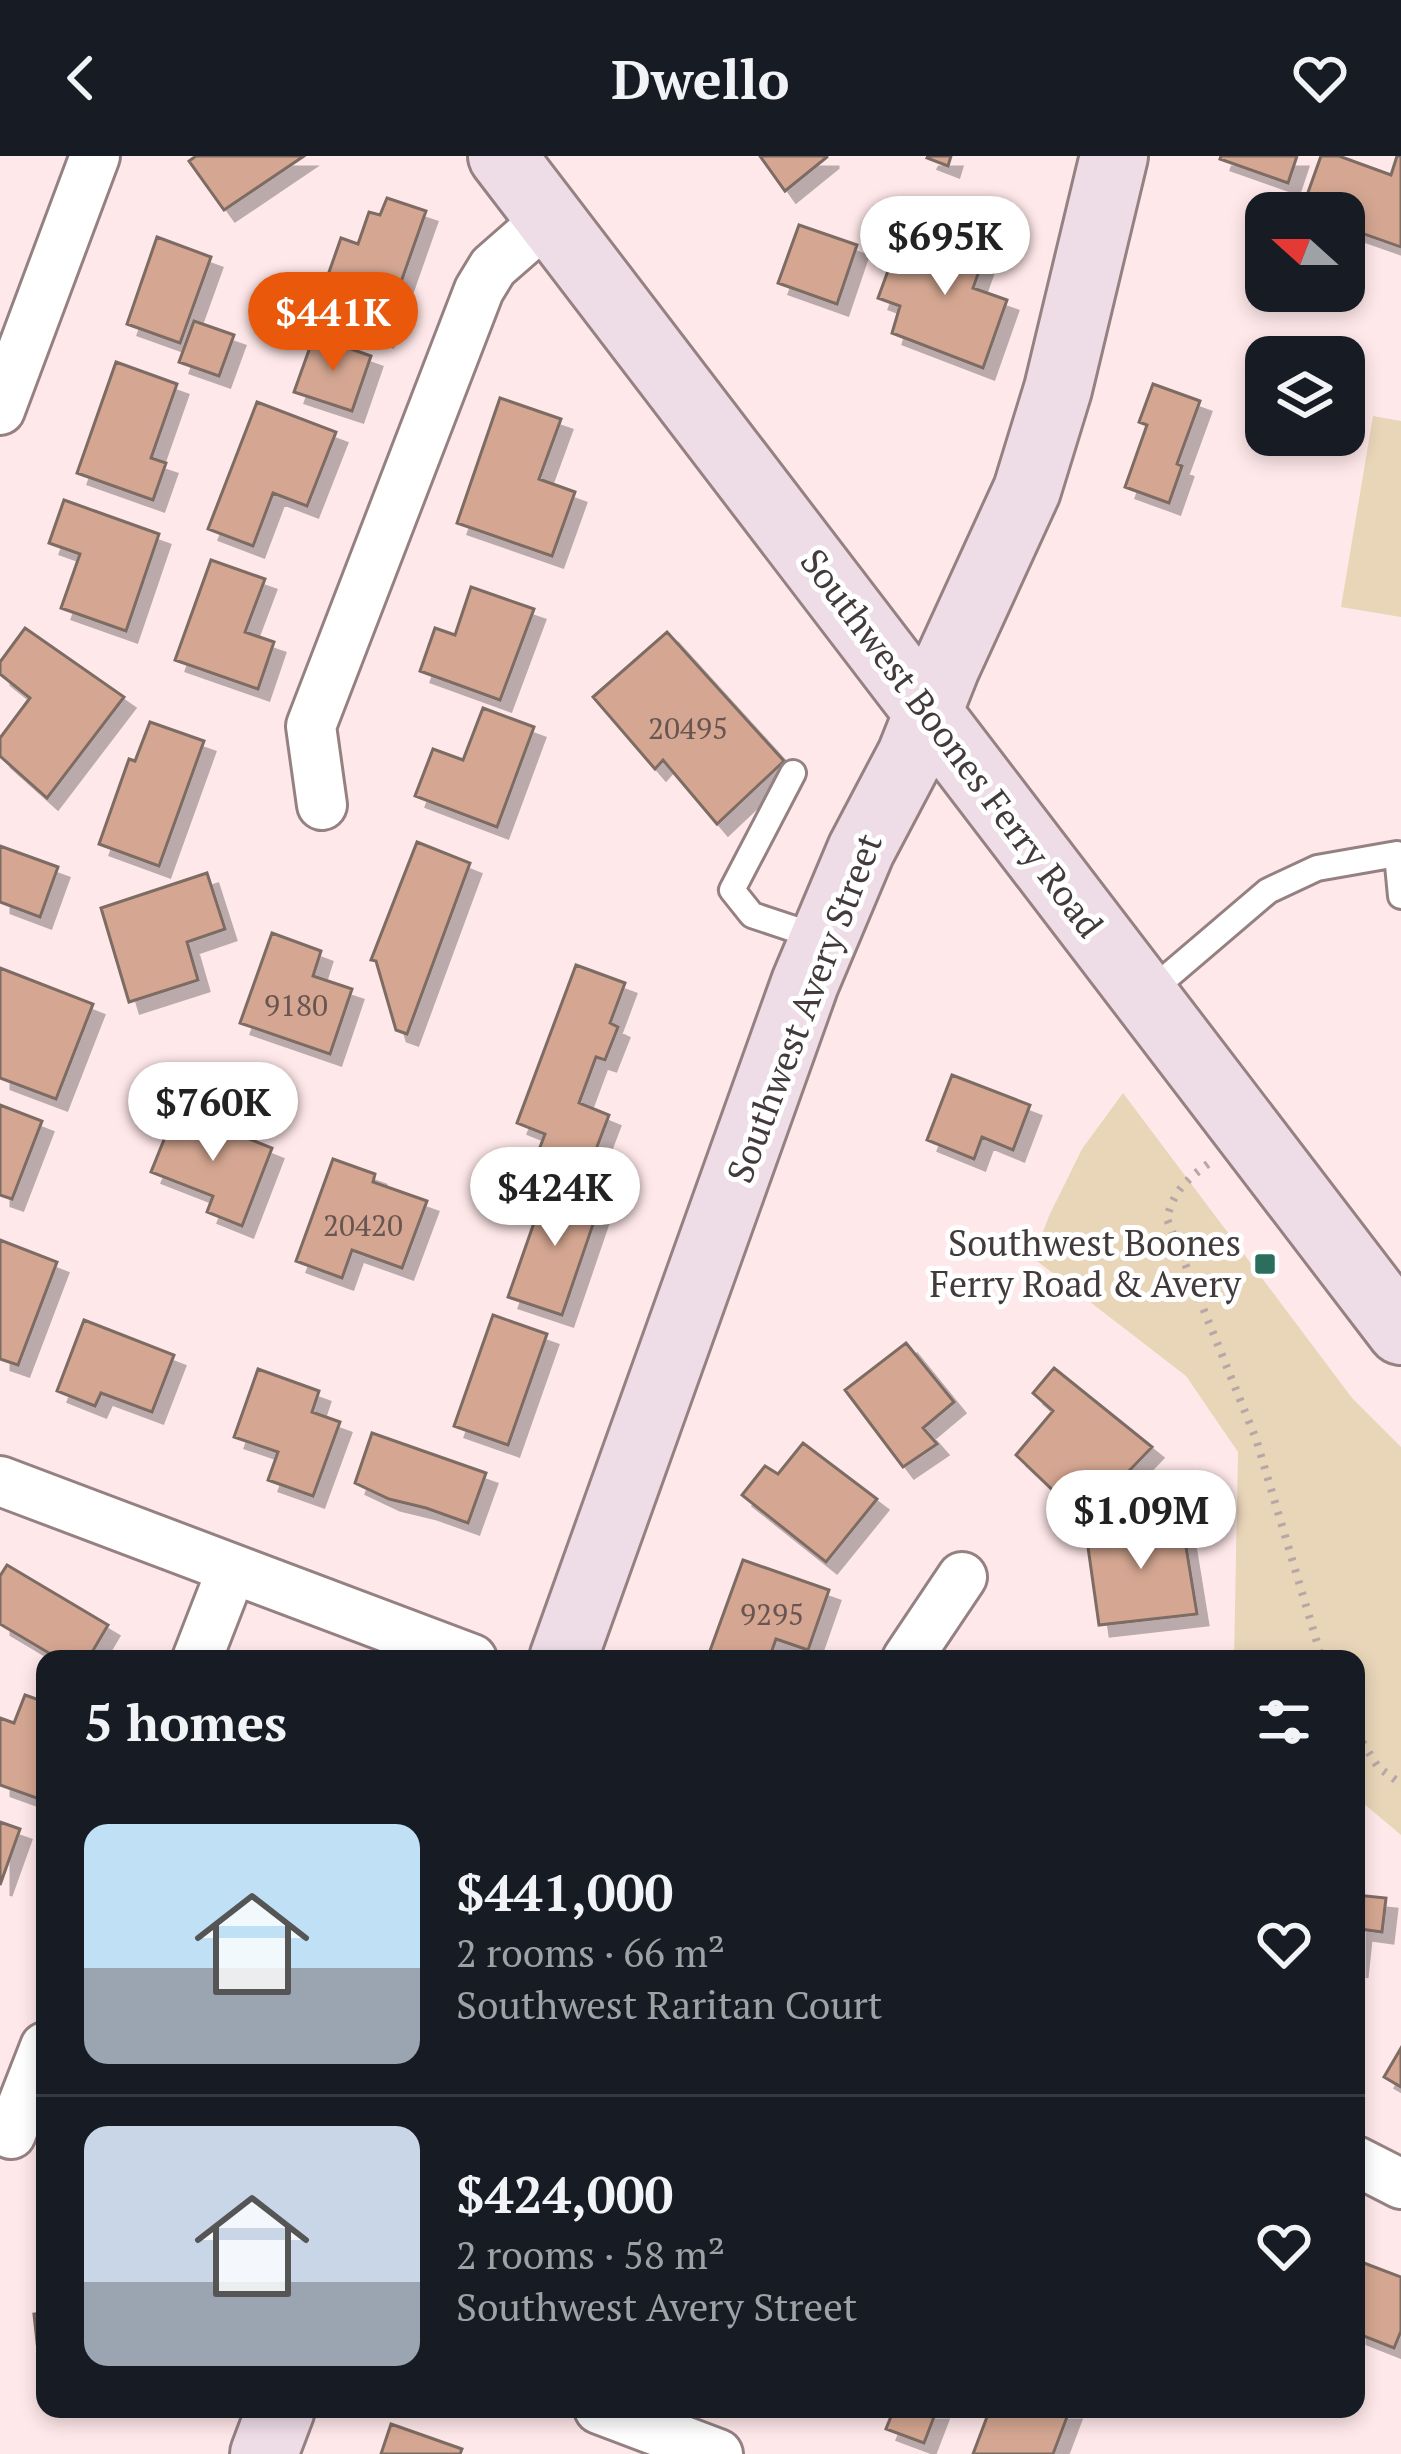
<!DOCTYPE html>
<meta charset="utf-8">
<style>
:root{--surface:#171b24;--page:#20242c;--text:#f1f3f6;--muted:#9ea1a6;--line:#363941;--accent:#ea580c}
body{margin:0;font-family:"PT Serif",serif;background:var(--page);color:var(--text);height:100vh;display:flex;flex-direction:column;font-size:45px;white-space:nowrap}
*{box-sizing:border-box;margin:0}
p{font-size:39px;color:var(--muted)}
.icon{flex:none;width:66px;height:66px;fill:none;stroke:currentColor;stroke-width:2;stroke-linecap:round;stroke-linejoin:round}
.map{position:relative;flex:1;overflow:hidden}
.panel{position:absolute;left:36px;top:1494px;width:1329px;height:768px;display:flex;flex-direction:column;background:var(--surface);border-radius:24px;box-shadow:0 6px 18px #0003}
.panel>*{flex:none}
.needle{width:78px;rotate:291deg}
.buttons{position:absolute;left:1245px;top:36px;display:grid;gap:24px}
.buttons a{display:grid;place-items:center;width:120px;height:120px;border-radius:24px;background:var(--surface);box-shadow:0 6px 18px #0003;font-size:60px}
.price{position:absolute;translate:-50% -102px;padding:0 27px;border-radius:42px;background:#fff;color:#222;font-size:39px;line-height:78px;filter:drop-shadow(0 3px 6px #0008)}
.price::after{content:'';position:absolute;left:50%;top:72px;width:36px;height:27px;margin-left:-18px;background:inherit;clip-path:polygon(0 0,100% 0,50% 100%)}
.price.selected{background:var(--accent);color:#fff}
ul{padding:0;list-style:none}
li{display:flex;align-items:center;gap:36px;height:300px;padding:0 48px}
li+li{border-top:3px solid var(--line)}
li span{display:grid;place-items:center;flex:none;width:336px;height:240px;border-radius:24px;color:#555}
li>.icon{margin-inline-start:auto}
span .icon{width:144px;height:144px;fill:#fffc;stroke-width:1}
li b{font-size:51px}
h2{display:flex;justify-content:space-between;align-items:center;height:144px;padding:0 48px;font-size:51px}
header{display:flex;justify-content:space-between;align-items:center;height:156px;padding:0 48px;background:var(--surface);font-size:54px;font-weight:700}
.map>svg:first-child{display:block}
</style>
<header><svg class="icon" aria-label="back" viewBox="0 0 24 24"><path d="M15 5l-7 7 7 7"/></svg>Dwello<svg class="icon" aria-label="heart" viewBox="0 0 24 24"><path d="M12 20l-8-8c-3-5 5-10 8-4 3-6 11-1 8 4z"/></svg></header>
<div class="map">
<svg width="1401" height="2298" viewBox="0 0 1401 2298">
<defs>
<filter id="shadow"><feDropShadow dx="11" dy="11" stdDeviation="0" flood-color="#0004"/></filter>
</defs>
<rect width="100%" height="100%" fill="#ffe8e9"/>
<path fill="#e9d6b9" d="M1373,260l28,5v196l-60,-10z
M1123,937l229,305 49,49v388l-45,-38v-138h-122l4,-207 -52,-76 -153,-118 16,-42 33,-67z"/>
<path fill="#d5a792" stroke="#7d6c64" stroke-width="3" filter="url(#shadow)" d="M196,0h108l-80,54 -35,-49z
M760,0h67v1l-42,34z
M928,0h23l-3,10 -21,-8z
M1221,0h76l-9,27 -68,-24z
M1321,0h18l52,19 6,-19h4v91l-57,-20v-14l-43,-1z
M387,42l39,13 -44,125 -67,-24 26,-74 17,6 11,-32 11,3z
M799,69l58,20 -20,59 -59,-21z
M930,69l58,21 -15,42 34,12 -24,68 -91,-35 8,-27 -22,-8 14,-38 22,9z
M157,81l54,20 -31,86 -53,-19z
M194,165l40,14 -15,41 -40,-14z
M314,180l57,20 -19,55 -58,-19z
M116,206l61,22 -26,74 15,5 -13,37 -76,-27z
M1153,228l47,17 -23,63 5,2 -13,37 -44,-16 22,-62 -8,-3z
M500,242l61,21 -22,60 36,13 -23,64 -95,-33z
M257,246l79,30 -29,74 -34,-13 -20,53 -45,-17z
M64,344l95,34 -33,97 -65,-23 19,-54 -31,-11z
M211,404l54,19 -20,53 29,10 -16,47 -83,-29z
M471,431l63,22 -34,91 -80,-29 15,-43 20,7z
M25,472l99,69 -77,101 -47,-42v-18l30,-40 -30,-24v-12z
M667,476l117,129 -67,63 -54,-64 -8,9 -62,-72z
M483,552l51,19 -37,100 -82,-31 18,-47 30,11z
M150,566l54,19 -45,125 -60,-22 30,-85 6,2z
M417,686l53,21 -63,171 -11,-4 -20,-69 -5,-1z
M0,690l58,21 -18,50 -40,-15z
M207,717l18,56 -38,13 11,38 -69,22 -28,-94z
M272,777l49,18 -8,25 39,13 -22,65 -90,-31z
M576,809l49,18 -15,40 8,4 -13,33 -9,-3 -17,46 30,12 -14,37 -7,-3 -8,22 -43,-16 8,-21 -28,-11z
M0,812l93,36 -37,95 -56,-21z
M952,919l78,30 -17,45 -31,-13 -8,22 -47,-19z
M0,949l42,16 -30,78 -12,-4z
M176,954l96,38 -30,78 -35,-14 6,-16 -62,-24z
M333,1003l42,15 -2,8 54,19 -25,67 -50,-18 -10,28 -46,-17z
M548,1027l53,18 -39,114 -54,-18z
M0,1084l57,22 -39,103 -18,-6z
M493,1159l54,19 -39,111 -54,-19z
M84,1164l90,35 -22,57 -51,-19 -6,13 -38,-15z
M906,1187l48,59 -31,26 14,16 -34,23 -58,-77z
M1054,1212l98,79 -69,72 -67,-64 37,-44 -20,-18z
M258,1213l61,22 -7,21 28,10 -27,74 -45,-16 10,-28 -44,-15z
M372,1277l114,40 -18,50 -42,-15 -37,-9 -34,-16z
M803,1287l74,56 -51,63 -84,-67 23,-29 13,8z
M1181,1360l16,98 -98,11 -13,-92z
M743,1404l86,30 -21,60 -32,-11 -7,20h-62z
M7,1409l101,60 -20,34h-29l-59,-35v-48z
M25,1539l20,7v99l-45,-16v-67l14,5z
M0,1666l20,7 -20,56z
M1356,1739l30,3 -4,34 -22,-3 -4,38z
M1401,1892v39l-17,-10z
M1356,2104l45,17v54l-7,17 -38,-15z
M45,2157v57h-5l-6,-56z
M894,2253h43l-13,34 -38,-14z
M990,2253h80l-17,45h-80z
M391,2268l71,25 -2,5h-79z"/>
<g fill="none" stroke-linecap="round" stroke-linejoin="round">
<defs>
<path id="lane" d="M793,617l-61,117 20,25 69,23
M1146,839l122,-104 49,-23 80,-14 4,42"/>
<path id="street" d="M0,254l95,-254
M322,649l-11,-79 168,-436 14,-23 56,-49
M0,1325l472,178
M197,1503l35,-90
M907,1503l55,-82
M11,1978l34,-87
M1356,2005l45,23
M599,2253l119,45"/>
<path id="secondary" d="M502,0l899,1175
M563,1503l242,-676 56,-133 50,-95 35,-88 81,-177 31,-101 56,-233
M264,2298l17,-45"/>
</defs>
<use href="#lane" stroke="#958182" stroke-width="30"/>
<use href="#street" stroke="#958182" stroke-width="54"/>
<use href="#secondary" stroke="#958182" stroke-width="72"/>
<path stroke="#b9a7a8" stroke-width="8" stroke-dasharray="3 9" stroke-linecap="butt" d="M1208,1008c-22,16 -35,28 -41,55l89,220 66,220
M1356,1576l22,35 23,17"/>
<use href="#lane" stroke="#fff" stroke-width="24"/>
<use href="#street" stroke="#fff" stroke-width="48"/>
<use href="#secondary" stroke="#eedce7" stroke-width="66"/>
</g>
<rect fill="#2b6e5e" stroke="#fff" stroke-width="4.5" x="1253" y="1096" width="24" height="24" rx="6"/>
<g text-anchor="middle" stroke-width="10" stroke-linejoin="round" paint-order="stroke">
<g font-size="30" fill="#685551">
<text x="688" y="583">20495</text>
<text x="296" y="860">9180</text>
<text x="363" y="1080">20420</text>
<text x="772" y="1469">9295</text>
</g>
<g font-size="36" fill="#433a3b" stroke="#fff">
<text transform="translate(952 587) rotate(53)" y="13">Southwest Boones Ferry Road</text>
<text transform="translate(804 852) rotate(-69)" y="13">Southwest Avery Street</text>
</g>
<g font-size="36" fill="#433a3b" stroke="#fff" text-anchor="end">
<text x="1241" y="1100">Southwest Boones<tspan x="1241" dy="41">Ferry Road &amp; Avery</tspan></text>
</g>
</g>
</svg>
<div class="buttons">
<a><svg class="needle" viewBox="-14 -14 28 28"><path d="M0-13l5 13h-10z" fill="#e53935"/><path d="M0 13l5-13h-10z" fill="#9ea1a6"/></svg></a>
<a><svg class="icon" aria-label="layers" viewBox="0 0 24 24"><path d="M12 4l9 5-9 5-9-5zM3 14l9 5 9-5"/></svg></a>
</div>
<b class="price" style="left:945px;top:142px">$695K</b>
<b class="price selected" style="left:333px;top:218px">$441K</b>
<b class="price" style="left:213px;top:1008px">$760K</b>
<b class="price" style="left:555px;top:1093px">$424K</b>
<b class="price" style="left:1141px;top:1416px">$1.09M</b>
<section class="panel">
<h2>5 homes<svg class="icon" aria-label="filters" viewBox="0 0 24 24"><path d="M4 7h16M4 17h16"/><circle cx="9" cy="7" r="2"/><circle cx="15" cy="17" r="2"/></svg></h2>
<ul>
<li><span style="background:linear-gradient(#bfe0f5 60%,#9aa5b1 0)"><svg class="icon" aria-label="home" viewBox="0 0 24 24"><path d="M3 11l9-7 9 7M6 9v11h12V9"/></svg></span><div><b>$441,000</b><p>2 rooms · 66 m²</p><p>Southwest Raritan Court</p></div><svg class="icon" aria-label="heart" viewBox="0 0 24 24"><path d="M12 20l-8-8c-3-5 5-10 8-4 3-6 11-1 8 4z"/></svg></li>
<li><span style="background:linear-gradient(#c9d6e8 65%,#9aa5b1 0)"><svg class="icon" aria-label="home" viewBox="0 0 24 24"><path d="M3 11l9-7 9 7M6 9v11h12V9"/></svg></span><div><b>$424,000</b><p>2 rooms · 58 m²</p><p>Southwest Avery Street</p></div><svg class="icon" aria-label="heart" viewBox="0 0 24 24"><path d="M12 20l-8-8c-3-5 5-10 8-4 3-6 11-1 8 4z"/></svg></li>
</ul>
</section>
</div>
